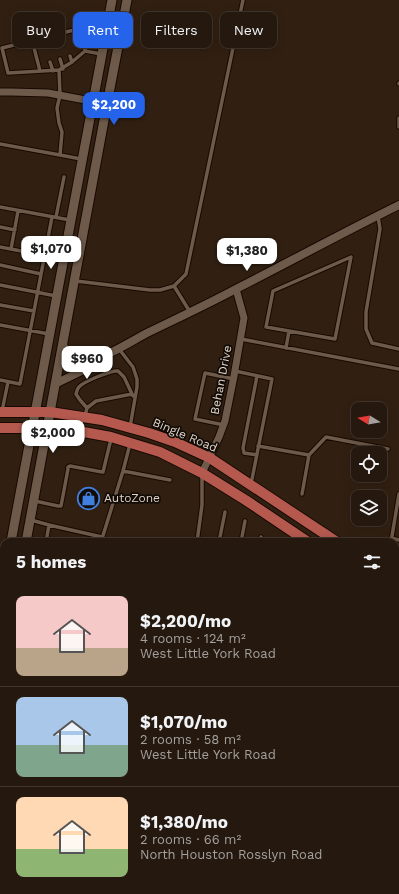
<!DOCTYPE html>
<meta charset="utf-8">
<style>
:root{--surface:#25180e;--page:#31251c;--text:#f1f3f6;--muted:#a3a09e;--line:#42372e;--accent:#2563eb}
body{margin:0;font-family:"Work Sans",sans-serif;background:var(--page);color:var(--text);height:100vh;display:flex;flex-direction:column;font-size:15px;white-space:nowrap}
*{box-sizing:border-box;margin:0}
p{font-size:13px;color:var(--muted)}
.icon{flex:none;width:22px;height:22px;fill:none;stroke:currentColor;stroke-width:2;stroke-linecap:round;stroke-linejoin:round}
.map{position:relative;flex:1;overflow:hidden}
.side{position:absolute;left:0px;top:538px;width:399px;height:356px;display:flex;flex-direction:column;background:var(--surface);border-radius:12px 12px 0 0;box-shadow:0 2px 10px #0003,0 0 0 1px var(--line)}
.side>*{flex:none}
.top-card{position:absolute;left:12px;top:12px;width:375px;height:36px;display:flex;gap:8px}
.needle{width:26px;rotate:281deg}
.fabs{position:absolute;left:351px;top:402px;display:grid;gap:8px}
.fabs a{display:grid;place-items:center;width:36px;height:36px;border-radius:8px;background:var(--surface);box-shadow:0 2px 10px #0003,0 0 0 1px var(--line);font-size:20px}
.price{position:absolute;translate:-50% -34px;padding:0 9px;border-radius:8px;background:#fff;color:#222;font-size:13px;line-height:26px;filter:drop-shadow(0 1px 2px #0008)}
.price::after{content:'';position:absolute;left:50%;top:24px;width:12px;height:9px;margin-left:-6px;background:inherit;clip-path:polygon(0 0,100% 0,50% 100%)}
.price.selected{background:var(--accent);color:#fff}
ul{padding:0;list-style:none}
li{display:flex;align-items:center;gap:12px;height:100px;padding:0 16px}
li+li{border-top:1px solid var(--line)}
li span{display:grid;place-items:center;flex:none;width:112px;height:80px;border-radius:8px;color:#555}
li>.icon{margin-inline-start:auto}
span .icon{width:48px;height:48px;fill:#fffc;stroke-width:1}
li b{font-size:17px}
h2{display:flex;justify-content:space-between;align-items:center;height:48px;padding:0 16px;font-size:17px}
.chip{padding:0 14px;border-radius:8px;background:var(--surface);box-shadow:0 2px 10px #0003,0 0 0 1px var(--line);font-size:14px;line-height:36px}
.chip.selected{background:var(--accent);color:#fff}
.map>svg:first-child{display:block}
</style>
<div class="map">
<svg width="399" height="894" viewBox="0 0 399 894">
<rect width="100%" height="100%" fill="#312012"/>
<path fill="#434911" d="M122,890h60l3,4h-64z"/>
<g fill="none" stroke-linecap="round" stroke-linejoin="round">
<defs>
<path id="service" d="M42,38l2,6
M32,40l8,31
M85,51l16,3
M70,56l2,6
M60,59l3,10
M50,62l3,9
M59,70l-51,3 -6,-25 80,-20 3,23 -13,11 -13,8 1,25 -3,13 2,15 3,9 -2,23 21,4
M399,83v1
M399,118v9
M0,144l60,11
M0,207l70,13
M378,216l2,13 -14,83v17l6,14 27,6
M56,217l8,-40
M0,227l15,3
M0,247l63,12
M11,249l7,-38
M0,265l41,9
M76,281l74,9h10l14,-4
M0,285l56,11
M0,305l34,6
M190,312l-16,-26 12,-12 57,-274
M0,325l49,9
M241,339l158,30
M286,348l3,-17 -23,-4 7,-36 78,-34 -16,82 -46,-8
M119,349l14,18 4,12v8l-7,40
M235,371l37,8 -21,105
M257,376l-14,72 1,5 13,2
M0,380l20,4 32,-167
M87,408l-7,-8 -4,-6c1,-3 1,-5 3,-7 4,-5 32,-17 39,-16l6,6 8,17
M2,411l6,-29
M85,416l2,-8 9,-7 36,-7 1,2
M224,425l-29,-6 10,-46 29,6
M258,446l51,9 17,-18 62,12
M123,471l47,9
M302,494l7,-39
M35,501l23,5h3l7,-37v-2l2,-1 32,6h1l8,-33
M31,520l18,5 -3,17
M49,525l53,12
M391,538l8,2
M101,542l22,-71 7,-27
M197,542l5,-37v-29
M219,542l6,-30
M241,542l4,-21
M260,542l1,-5
M391,542l8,-48
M395,553l4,8
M395,572l4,-6
M0,673l4,1
M0,857l4,1
M45,894v-4
M342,894v-4"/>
<path id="minor" d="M0,92h11l37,1 59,11
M202,473l17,-36 6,-16 9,-45 10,-58 -8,-29"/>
<path id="tertiary" d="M63,345c4,8 7,15 17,16 19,2 51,-20 69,-29 29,-14 59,-28 87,-43 55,-28 108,-57 163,-84
M55,384l43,-21 5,-5"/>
<path id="secondary" d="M11,542l101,-542
M26,542l81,-438 20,-104
M0,598l4,-21
M0,613h4
M0,665l4,-6"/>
<path id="primary" d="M0,412h50l52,8 47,13 26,9 35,16 127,84
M0,428h33l45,3 33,6 49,15 42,21 45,28 61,41
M395,581l4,3
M395,602l4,3"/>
</defs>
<use href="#service" stroke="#180900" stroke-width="5.5"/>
<use href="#minor" stroke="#180900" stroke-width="9"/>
<use href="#tertiary" stroke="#180900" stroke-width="10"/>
<use href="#secondary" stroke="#180900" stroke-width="11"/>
<use href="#primary" stroke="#180900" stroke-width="12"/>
<use href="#service" stroke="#6d5a4a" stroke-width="3.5"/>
<use href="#minor" stroke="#6d5a4a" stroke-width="7"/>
<use href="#tertiary" stroke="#6d5a4a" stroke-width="8"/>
<use href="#secondary" stroke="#6d5a4a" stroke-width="9"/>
<use href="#primary" stroke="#b5594f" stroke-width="10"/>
</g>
<defs>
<symbol id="shop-ring" viewBox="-11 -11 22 22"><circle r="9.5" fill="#130c06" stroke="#3f7fe0" stroke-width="1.5"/><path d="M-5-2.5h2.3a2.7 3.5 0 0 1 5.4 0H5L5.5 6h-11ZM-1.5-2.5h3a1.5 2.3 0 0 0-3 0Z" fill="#3f7fe0"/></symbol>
</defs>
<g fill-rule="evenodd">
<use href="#shop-ring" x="76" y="486" width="25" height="25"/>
</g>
<g text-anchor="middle" stroke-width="3.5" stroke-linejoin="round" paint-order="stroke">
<g font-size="12" fill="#dfd3ca" stroke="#130c06">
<text transform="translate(221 380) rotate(-79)" y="4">Behan Drive</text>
<text transform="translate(185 435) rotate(23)" y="4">Bingle Road</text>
</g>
<g font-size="12" fill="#dfd3ca" stroke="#130c06" text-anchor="start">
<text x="104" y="502">AutoZone</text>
</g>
</g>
</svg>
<div class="fabs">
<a><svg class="needle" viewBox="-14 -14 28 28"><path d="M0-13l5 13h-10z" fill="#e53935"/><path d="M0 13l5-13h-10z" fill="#a3a09e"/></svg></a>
<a><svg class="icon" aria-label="locate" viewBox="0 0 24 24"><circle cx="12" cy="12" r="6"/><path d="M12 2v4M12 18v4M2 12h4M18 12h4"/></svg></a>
<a><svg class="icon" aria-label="layers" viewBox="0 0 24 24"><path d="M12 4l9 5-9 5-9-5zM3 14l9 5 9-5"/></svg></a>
</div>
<b class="price selected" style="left:114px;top:126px">$2,200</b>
<b class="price" style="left:51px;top:270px">$1,070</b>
<b class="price" style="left:247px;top:272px">$1,380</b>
<b class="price" style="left:87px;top:380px">$960</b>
<b class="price" style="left:53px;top:454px">$2,000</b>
<div class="top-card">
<a class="chip">Buy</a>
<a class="chip selected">Rent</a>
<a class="chip">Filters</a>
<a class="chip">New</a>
</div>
<section class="side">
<h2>5 homes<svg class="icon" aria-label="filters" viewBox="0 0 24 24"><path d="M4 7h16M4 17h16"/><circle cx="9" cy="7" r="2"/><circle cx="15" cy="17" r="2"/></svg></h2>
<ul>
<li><span style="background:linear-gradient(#f6c9c9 65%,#b9a48a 0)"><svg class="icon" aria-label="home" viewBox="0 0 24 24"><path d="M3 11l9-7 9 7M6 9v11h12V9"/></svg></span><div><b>$2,200/mo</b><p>4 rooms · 124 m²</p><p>West Little York Road</p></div></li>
<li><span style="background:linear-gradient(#a9c7e8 60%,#7fa58c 0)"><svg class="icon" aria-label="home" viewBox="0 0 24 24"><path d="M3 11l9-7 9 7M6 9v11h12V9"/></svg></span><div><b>$1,070/mo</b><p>2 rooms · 58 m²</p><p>West Little York Road</p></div></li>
<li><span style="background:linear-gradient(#ffd9b3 65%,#8fb573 0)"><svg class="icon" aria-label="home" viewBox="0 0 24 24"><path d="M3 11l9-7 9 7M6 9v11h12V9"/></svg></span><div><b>$1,380/mo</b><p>2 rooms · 66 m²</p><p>North Houston Rosslyn Road</p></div></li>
</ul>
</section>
</div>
